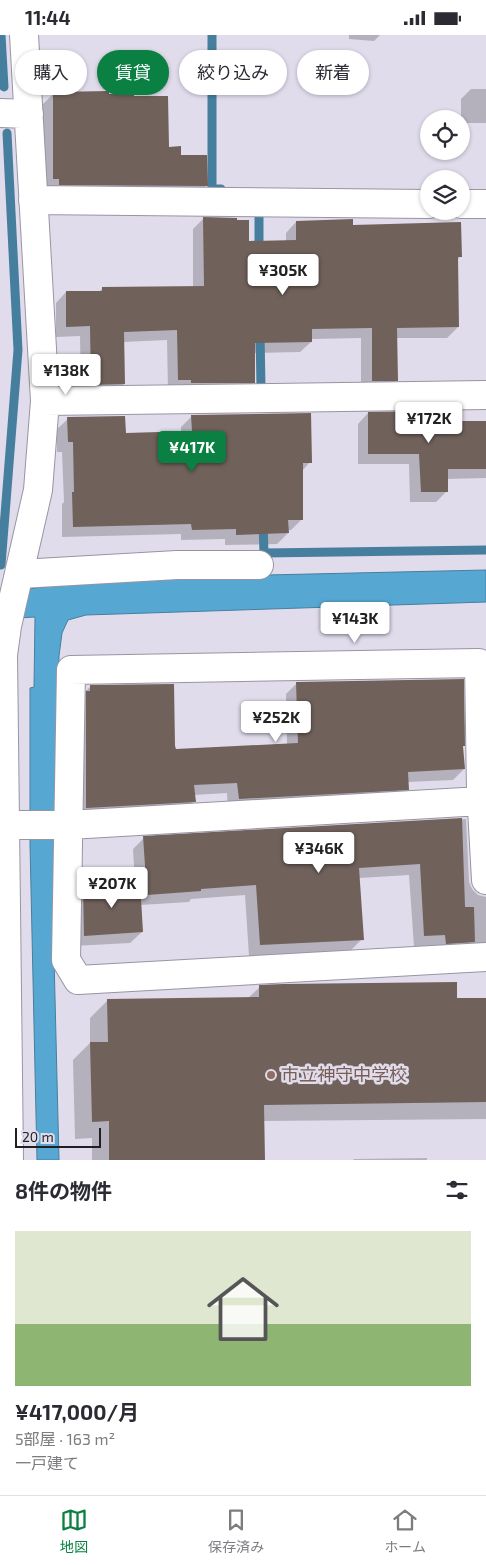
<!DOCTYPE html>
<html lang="ja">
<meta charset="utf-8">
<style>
:root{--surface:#fff;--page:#f7f7f7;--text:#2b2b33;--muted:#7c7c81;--line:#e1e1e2;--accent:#0b8043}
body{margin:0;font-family:"Exo 2","Noto Sans JP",sans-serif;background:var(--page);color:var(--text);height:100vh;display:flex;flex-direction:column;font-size:19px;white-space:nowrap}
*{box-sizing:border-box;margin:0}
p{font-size:16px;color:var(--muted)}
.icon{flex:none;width:28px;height:28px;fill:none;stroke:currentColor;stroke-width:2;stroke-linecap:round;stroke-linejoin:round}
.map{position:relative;height:1125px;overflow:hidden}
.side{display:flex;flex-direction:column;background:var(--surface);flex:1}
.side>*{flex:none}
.hud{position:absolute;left:15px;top:15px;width:456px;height:45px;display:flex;gap:10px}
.buttons{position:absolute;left:420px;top:75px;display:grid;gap:10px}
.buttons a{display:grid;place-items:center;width:50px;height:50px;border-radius:50%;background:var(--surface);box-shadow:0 1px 4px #0004;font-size:25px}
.scale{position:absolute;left:15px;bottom:12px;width:86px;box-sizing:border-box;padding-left:5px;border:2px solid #211f24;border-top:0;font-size:14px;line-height:18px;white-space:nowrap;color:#211f24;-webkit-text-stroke:4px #e1dceb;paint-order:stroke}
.price{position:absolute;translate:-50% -42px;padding:0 11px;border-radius:5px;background:#fff;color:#222;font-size:16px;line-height:32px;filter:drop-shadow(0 1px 2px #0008)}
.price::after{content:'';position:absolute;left:50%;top:30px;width:15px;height:11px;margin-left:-8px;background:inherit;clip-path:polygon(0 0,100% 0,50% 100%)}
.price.selected{background:var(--accent);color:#fff}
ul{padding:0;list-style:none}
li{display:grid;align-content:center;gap:10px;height:265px;padding:0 15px}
li span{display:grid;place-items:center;height:155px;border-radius:0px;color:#555}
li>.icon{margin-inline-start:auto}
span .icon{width:90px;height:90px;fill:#fffc;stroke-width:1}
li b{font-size:21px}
h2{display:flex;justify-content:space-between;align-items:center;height:60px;padding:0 15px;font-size:21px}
.chip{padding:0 18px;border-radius:22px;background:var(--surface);box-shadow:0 1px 4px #0004;font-size:18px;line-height:45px}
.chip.selected{background:var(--accent);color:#fff}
.status{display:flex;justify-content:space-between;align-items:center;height:35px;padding:0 25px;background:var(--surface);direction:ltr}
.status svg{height:14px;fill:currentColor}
.tabs{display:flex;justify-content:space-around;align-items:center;height:70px;border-top:1px solid var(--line);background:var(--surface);font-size:14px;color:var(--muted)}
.tabs a{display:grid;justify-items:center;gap:2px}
.tabs .selected{color:var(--accent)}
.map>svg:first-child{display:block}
</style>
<div class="status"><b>11:44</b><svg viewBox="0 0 49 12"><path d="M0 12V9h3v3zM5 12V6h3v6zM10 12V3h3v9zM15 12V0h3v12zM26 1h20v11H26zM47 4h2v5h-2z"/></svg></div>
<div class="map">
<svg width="486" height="1125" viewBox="0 0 486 1125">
<rect width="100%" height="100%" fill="#e1dceb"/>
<path fill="#56a8d3" stroke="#467f9e" d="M486,535v32l-400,13 -18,5 -6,13 -3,23 -5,301 5,203h-22l-7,-316v-156l4,-1 1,-70 -35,2v-29l7,3 34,-6 138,-10z"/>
<path fill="#0003" d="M349,0h31l-6,6 -25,-2z
M471,54h15v34h-25v-24z
M53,59l55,2 60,52 12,8 26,30 -11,11 -152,-7 -1,-85z
M203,184l45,24 38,-1v-9l10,-11 56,4 109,30 -4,4 1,67 -11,11h-51v42l-10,11h-25v-53l-50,1v3l-11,10 -46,1v29l-11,11 -75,-3 -1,-50 -44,2 1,42 -11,10 -32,1 -1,-59 -24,1v-34l10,-11h33l4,-4 90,-1v-58z
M368,378l61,9h57v56l-40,1v13l-10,10h-26l-1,-38h-51v-40z
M192,381l118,46 -8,9v48l-11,11h-4l1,3 -11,11 -52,1v-6l-44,1v-6l-119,3v-33l2,-2 -2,-50h-5v-23l11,-10 57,15 56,-1v-6z
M297,648l165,64 2,22 -11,11 -46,2 1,7 -11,11 -169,10 -1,-17 -33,2v6l-11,11 -108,7 4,-122 11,-10 83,59 2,5 112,-7 -1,-50z
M466,784l3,63 3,7 6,6 8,2v50l-51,7v-8l-21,1 -5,-72 -50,3 3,61 -11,11 -102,6 -4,-61 -54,4 -2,3 -49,3 2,27 -12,11 -57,3 -1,-49 11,-11 52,-3 -2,-34 11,-11z
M260,952l196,12h30v120l-223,2 1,39h-172v-22l-17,1 -2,-79 17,-17v-25l18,-18 140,-2z
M427,1123v2h-74l1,-1z"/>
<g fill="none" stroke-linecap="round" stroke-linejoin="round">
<path stroke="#467f9e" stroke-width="9" d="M1,0l3,52
M212,0v154h9
M259,175v42
M260,298l1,54
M263,488l1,30 222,-3
M1,530l17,-215 -11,-217"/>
</g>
<path fill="#70615b" d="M109,56v3h25v2h34l1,51 12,-1v9h26l1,31 -149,-1v-6h-6v-87z
M203,182l34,1v2h12v21l47,-1v-19l57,-2v6l108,-3 1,35h-4l1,70 -62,1 1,53h-26v-53l-60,1v13l-57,1v40h-64v-3h-13l-1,-50 -53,2 1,52 -34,1 -1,-59 -24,1v-36h36v-4l102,-1z
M430,376l1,10h55v48h-38v23h-27l-2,-38h-51v-42z
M311,378l1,50h-9v57h-15l1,13 -53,2v-6l-44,1 -1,-6 -118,3 -1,-35h2l-1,-50h-5l-1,-25 58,-1 1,17 66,-2 -1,-16z
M464,644l1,67h-2l2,23 -57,3 1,18 -170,9 -2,-16 -43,2 2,17 -110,6v-117h4v-6l84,-1 1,62 1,3 122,-6 -2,-61z
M462,783l3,89h9l1,35 -29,2 -1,-9 -21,1 -4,-72 -61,4 5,72 -104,5 -4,-60 -55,4v2l-54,4 -4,-59z
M140,847l3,50 -59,4 -1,-51z
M457,947v16h29v104l-222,3 1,55h-156v-39l-17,1 -2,-80h18l-1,-43 152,-2v-12l24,-1z"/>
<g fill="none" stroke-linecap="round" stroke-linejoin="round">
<defs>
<path id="street" d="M0,78l29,1
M33,165l396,4
M461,169h25
M45,366l441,-6
M20,539l157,-9h82
M5,790h64l412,-24
M486,845l-5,-89 -2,-128 -408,7 -5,290 12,20 408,-23
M9,1125l-6,-505 4,-29 31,-136 7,-89 -21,-366"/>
</defs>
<use href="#street" stroke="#9994a2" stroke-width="30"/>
<use href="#street" stroke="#fff" stroke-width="28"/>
</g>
<circle fill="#8d6e63" stroke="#e1dceb" stroke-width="2" cx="271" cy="1040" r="5"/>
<g text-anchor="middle" stroke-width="5" stroke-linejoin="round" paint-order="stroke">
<g font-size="18" fill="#785e54" stroke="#e1dceb" text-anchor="start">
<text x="281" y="1046">市立神守中学校</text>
</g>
</g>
</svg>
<div class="buttons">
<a><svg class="icon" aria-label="locate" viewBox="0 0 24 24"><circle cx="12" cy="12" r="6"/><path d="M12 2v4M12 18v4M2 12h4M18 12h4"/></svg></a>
<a><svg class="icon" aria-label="layers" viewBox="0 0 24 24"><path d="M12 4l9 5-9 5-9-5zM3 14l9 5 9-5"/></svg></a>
</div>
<div class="scale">20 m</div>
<b class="price" style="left:283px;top:261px">¥305K</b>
<b class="price" style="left:66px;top:361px">¥138K</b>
<b class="price" style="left:429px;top:409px">¥172K</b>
<b class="price selected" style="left:192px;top:438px">¥417K</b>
<b class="price" style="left:355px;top:609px">¥143K</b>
<b class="price" style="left:276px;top:708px">¥252K</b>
<b class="price" style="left:319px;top:839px">¥346K</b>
<b class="price" style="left:112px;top:874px">¥207K</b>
<div class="hud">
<a class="chip">購入</a>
<a class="chip selected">賃貸</a>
<a class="chip">絞り込み</a>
<a class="chip">新着</a>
</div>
</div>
<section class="side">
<h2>8件の物件<svg class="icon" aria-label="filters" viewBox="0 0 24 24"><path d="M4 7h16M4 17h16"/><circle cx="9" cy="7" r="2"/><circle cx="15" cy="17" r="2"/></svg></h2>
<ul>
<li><span style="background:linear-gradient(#dfe7d0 60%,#8fb573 0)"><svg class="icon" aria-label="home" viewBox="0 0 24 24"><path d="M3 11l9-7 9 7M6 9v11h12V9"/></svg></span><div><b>¥417,000/月</b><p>5部屋 · 163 m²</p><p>一戸建て</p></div></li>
</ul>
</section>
<nav class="tabs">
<a class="selected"><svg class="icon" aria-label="map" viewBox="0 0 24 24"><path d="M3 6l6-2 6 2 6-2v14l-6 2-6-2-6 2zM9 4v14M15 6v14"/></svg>地図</a>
<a><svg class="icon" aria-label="saved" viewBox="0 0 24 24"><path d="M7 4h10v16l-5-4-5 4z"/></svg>保存済み</a>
<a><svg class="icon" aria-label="home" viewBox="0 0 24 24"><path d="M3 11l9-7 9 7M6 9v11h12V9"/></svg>ホーム</a>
</nav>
